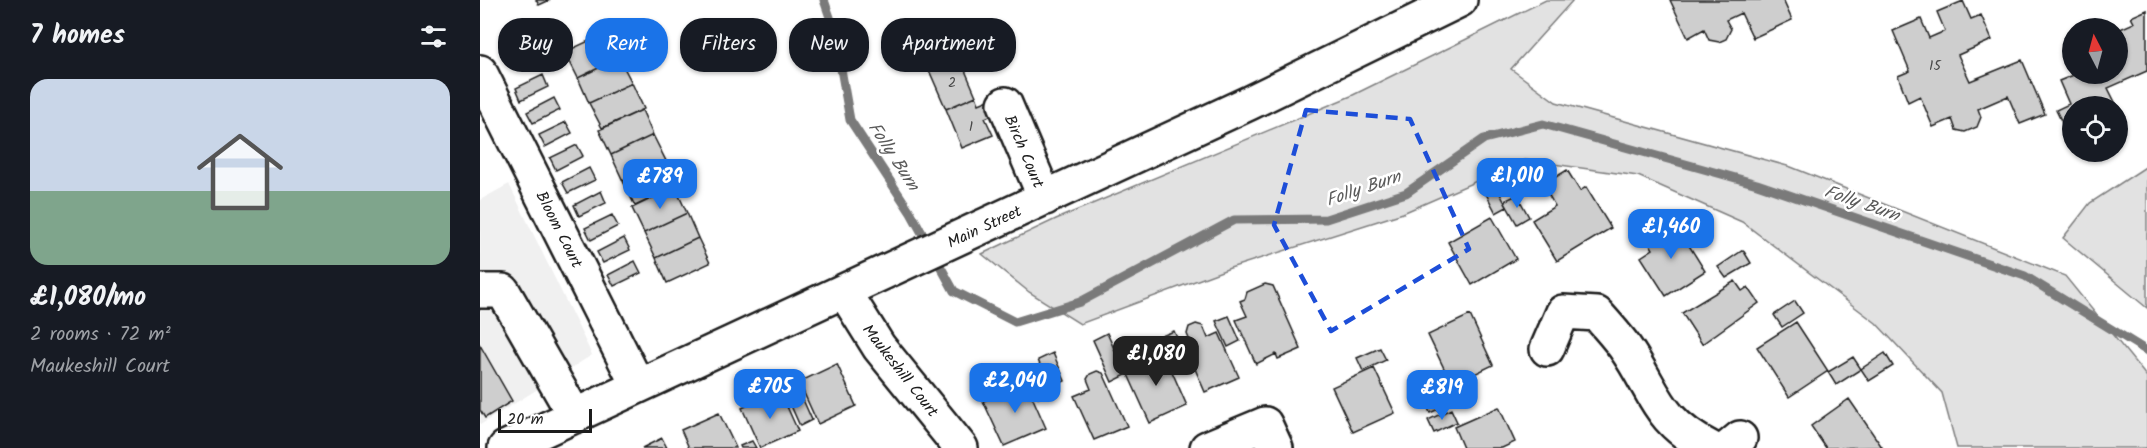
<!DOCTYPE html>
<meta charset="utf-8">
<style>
:root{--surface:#171b24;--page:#242831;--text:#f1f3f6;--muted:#9ea1a6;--accent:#1a73e8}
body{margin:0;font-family:Kalam,sans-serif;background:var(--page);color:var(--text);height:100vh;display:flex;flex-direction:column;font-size:22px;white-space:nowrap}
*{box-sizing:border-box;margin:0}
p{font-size:20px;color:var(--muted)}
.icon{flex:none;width:33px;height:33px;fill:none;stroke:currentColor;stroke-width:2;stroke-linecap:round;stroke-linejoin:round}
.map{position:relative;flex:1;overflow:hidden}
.sheet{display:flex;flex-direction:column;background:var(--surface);width:480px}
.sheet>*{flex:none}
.hud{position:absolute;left:18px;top:18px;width:570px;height:54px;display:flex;gap:12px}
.needle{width:39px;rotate:354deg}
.buttons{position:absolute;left:1582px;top:18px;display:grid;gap:12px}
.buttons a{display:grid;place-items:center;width:66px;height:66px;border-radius:50%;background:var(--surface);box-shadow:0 2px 4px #0004;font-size:30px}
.scale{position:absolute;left:18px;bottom:15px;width:94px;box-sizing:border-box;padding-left:6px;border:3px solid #1c1c1c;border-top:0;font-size:16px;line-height:21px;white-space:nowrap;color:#1c1c1c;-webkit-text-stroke:4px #fff;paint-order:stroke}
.price{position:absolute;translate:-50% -51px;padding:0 14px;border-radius:12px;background:var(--accent);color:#fff;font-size:20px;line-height:39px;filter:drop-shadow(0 2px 3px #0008)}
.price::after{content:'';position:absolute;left:50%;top:36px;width:18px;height:14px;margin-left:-9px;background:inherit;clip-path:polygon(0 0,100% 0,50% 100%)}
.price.active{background:#222;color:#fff}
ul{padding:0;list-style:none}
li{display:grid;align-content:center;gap:12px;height:318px;padding:0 30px}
li span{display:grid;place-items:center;height:186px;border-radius:18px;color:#555}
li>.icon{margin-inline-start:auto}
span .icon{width:108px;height:108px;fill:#fffc;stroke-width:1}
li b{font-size:26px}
h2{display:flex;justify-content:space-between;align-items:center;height:72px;padding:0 30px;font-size:26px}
.pill{padding:0 21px;border-radius:24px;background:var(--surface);box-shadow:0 2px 4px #0004;font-size:21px;line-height:54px}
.pill.active{background:var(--accent);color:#fff}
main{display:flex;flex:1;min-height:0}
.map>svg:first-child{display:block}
</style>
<main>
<section class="sheet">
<h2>7 homes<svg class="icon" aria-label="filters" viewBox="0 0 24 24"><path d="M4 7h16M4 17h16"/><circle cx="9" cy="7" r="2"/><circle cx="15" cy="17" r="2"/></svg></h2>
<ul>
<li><span style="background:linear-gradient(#c9d6e8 60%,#7fa58c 0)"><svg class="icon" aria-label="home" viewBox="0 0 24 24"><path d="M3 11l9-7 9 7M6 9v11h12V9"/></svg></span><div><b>£1,080/mo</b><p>2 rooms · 72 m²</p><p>Maukeshill Court</p></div></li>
</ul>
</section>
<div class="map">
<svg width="1667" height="448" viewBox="0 0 1667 448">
<rect width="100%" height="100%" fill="#fff"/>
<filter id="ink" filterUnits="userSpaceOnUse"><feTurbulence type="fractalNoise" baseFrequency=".0167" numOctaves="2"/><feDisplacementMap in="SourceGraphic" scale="12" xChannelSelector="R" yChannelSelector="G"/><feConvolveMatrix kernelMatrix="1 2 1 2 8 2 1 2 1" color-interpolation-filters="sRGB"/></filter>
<g filter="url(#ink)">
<path fill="#f0f0f0" d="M29,184l83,171 -112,70v-225z"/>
<path fill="#e2e2e2" stroke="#7f7f7f" stroke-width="1.5" d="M1066,0h27l-62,69 45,33 235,65 274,109 82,101v71h-190l-15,-55 -66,-70 -134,-101 -104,-46 -113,-16 -122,53 -173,55 -150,56 -51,-32 -47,-38 74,-35 295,-123z
M1667,166v142l-84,-70 27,-35z"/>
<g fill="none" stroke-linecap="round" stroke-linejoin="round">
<path stroke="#7a7a7a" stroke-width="9" d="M344,0l10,29 16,91 61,93 43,78 61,31 65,-20 154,-82 92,-1 80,-26 78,-54 59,-15 214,60 268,92 122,75"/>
</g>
<path fill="#cecece" stroke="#1c1c1c" stroke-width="1.5" d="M56,0h14l-11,5z
M1190,0h113l9,20 -39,18 -12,-25 -15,7 5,9 -5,10 -7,3 -10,-2 -5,-11 -16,9z
M1483,1l8,18 10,-4 11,25 -34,15 12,26 52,-21 23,54 -25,10 -12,-28 -30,13 3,8 -4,10 -12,5 -9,-2 -4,-11 -19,8 -13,-31 -12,6 -10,-26 12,-5 -17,-40 28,-12 8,19 16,-7 -8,-19z
M1667,10v61l-39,17 9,18h-44v24l-6,3 -11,-23 13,-6 -10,-23 17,-7h42v-44l16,-7 -3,-6z
M128,32l11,26 -41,20 -13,-26z
M508,33l11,27 -13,6 -3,-6 -19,8 12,28 -30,13 -25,-57 27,-11 3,8z
M139,58l13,25 -43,20 -11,-25z
M63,75l5,12 -27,13 -5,-12z
M152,83l12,26 -42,19 -13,-25z
M496,96l3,8 12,-5 6,14 -12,5 8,17 -31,13 -16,-39z
M74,98l6,12 -27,13 -6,-11z
M162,110l11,25 -42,20 -12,-25z
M86,122l6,11 -27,14 -6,-12z
M173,135l13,26 -43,20 -12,-26z
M97,145l6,11 -27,14 -6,-12z
M186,161l12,25 -43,20 -12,-25z
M109,168l6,12 -27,13 -6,-11z
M1087,170l13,21 6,-4 25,41 -54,33 -25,-41 23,-14 -12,-21z
M1014,182l13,25 -11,6 -13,-25z
M195,187l12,26 -43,20 -12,-25z
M121,191l5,12 -27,13 -5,-11z
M1037,195l12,22 -12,7 -13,-23z
M207,213l11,25 -42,20 -12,-25z
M132,215l6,11 -27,14 -6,-12z
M1012,217l24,42 -44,26 -24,-43z
M1190,222l7,11 3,-2 25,40 -39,25 -25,-39 12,-8 -7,-11z
M144,238l6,12 -27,13 -6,-11z
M218,238l12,25 -43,20 -11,-25z
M1263,250l8,13 -25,15 -8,-11z
M155,261l6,12 -27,13 -6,-11z
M1255,281l7,10 6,-4 11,16 -57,41 -20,-31z
M785,284l8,2 28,63 -23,10 -2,-5 -20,10 -20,-44 11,-4 -7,-15 5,-2 2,-7z
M1315,301l8,12 -21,14 -8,-12z
M990,315l23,50 -41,20 -24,-50z
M749,316l11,25 -12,6 -12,-26z
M1316,322l32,49 -39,26 -32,-50z
M716,324l7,2 5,12 11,-5 20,44 -34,15 -19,-44 6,-2 -5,-12 2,-7z
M694,331l11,25 -12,5 -11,-25z
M627,333l19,42 -14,7 -19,-42z
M0,345l32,56 -27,17 -5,-8z
M900,348l6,12 -23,11 -6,-13z
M683,351l24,55 -37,17 -25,-55z
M573,353l12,28 -15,7 -12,-28z
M1405,353l8,13 -24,15 -8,-12z
M1373,357l8,12 -25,16 -8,-13z
M357,364l19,42 -38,18 -19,-42z
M559,368l11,25 -12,5 -11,-25z
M894,368l21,45 -42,19 -21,-45z
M617,371l6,2 24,53 -33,14 -20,-44 17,-7 -4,-10 3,-5z
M546,383l20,45 -42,18 -21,-45z
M966,385l8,17 -24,11 -7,-17z
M300,391l18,40 -38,17 -18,-40z
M320,393l12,27 -12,6 -12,-27z
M1369,399l33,48 -56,1 -15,-22z
M1019,407l16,35 -13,6h-39l-9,-21z
M971,409l6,13 -23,11 -6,-13z
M239,413l17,35h-47l-8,-18z
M182,438l5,10h-25z
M272,441l4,7h-15l-1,-2z"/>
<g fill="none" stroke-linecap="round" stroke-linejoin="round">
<defs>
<path id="minor" d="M0,72l158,314
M525,104l40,94
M0,291h23l72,125
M364,291l35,56 82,101
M1067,349l16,-37 34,2c9,10 19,21 27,32 32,45 31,74 86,102
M25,448l744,-345 211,-103
M727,448l58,-24 11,24
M1248,448l12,-10"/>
</defs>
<use href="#minor" stroke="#1c1c1c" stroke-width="38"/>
<use href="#minor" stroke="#fff" stroke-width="33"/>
</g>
</g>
<path fill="none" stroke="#1d4ed8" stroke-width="4.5" stroke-dasharray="12 8" stroke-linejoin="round" d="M826,110l104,9 59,130 -138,82 -57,-106z"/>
<g text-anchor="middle" stroke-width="5" stroke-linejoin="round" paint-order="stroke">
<g font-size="14" fill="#484848">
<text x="1455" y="70">15</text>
<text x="472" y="87">2</text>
<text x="491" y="131">1</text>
</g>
<g font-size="16" fill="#1c1c1c" stroke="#fff">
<text transform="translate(545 151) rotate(67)" y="6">Birch Court</text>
<text transform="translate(504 226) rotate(-25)" y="6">Main Street</text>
<text transform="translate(80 229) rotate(63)" y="6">Bloom Court</text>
<text transform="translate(421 370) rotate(52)" y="6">Maukeshill Court</text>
</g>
<g font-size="18" font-style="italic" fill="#5a5a5a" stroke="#fff">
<text transform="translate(414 156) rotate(57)" y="6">Folly Burn</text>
<text transform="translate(883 188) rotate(-19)" y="6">Folly Burn</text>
<text transform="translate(1382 203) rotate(19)" y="6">Folly Burn</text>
</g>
</g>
</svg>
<div class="buttons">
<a><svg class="needle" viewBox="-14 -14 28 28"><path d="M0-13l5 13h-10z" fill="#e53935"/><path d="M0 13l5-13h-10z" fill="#9ea1a6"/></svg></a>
<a><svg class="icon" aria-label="locate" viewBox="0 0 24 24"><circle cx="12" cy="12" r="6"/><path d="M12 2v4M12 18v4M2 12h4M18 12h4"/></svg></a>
</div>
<div class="scale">20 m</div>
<b class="price" style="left:1037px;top:209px">£1,010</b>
<b class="price" style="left:180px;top:210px">£789</b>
<b class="price" style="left:1191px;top:260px">£1,460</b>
<b class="price active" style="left:676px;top:387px">£1,080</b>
<b class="price" style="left:535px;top:414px">£2,040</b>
<b class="price" style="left:290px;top:420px">£705</b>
<b class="price" style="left:962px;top:421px">£819</b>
<div class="hud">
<a class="pill">Buy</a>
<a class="pill active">Rent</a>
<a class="pill">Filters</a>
<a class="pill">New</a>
<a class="pill">Apartment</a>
</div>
</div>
</main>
